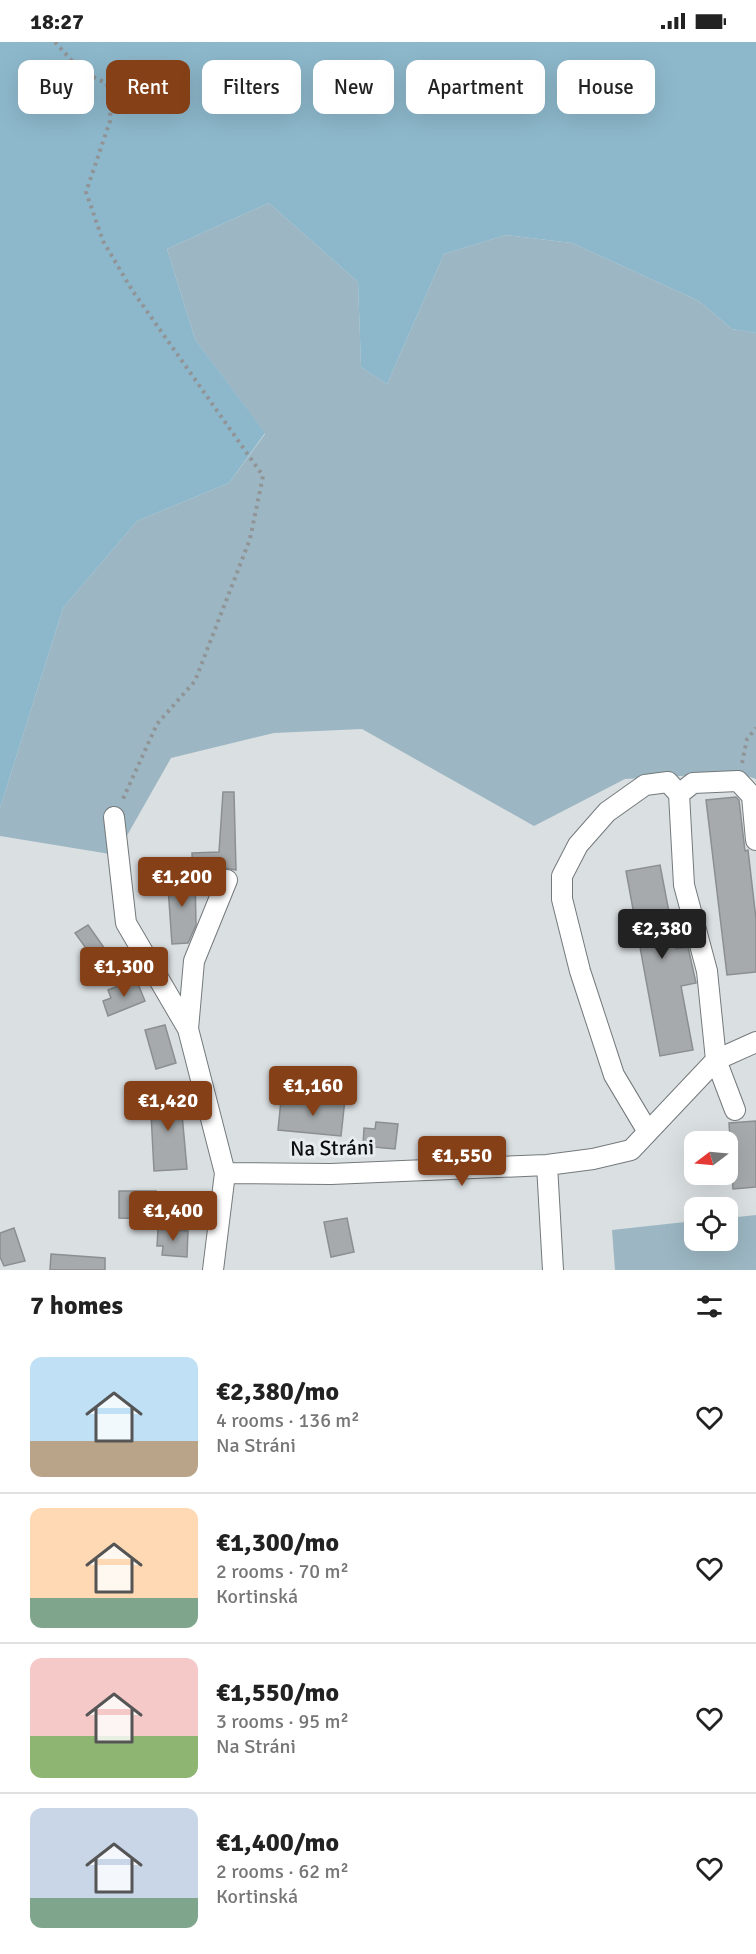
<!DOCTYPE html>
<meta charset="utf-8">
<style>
:root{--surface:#fff;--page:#f2f2f2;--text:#222;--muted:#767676;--line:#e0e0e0;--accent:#854017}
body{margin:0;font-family:Signika,sans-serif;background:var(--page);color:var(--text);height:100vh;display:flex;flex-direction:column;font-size:22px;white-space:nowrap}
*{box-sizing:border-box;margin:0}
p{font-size:20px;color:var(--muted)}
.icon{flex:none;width:33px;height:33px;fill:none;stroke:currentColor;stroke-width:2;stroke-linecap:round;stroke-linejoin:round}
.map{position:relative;height:1228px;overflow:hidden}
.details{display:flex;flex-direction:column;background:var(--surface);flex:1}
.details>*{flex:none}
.hud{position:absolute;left:18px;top:18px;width:720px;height:54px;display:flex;gap:12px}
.needle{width:39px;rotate:254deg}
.tools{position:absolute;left:684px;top:1089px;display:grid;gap:12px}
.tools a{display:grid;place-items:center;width:54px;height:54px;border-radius:12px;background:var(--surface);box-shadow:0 6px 24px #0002;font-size:30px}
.price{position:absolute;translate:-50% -51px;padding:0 14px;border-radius:6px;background:var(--accent);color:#fff;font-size:20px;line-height:39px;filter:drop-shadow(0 2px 3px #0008)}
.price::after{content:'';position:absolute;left:50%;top:36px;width:18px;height:14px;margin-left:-9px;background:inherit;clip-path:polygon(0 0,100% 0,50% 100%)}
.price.on{background:#222;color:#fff}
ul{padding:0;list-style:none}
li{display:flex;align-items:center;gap:18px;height:150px;padding:0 30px}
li+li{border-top:2px solid var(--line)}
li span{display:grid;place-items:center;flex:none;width:168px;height:120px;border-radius:12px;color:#555}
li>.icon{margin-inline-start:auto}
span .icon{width:72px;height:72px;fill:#fffc;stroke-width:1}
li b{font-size:26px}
h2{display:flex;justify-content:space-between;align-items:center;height:72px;padding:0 30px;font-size:26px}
.tag{padding:0 21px;border-radius:12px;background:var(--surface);box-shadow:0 6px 24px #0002;font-size:21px;line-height:54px}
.tag.on{background:var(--accent);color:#fff}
.status{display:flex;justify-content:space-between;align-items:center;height:42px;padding:0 30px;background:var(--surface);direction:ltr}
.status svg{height:16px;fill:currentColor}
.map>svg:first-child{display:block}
</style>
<div class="status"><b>18:27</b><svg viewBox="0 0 49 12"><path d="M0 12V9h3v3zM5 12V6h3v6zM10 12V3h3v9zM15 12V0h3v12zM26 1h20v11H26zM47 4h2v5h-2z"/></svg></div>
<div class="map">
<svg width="756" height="1228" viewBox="0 0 756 1228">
<rect width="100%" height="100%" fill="#dadfe1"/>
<path fill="#9cb7c3" d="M269,161l89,79 3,85 26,17 57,-130 62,-19 66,8 127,58 33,28 24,4v446l-18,-6 -113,6 -91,47 -172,-97 -88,4 -103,25 -55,97 -116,-19v-28l63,-200 74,-87 92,-38 36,-49 -70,-95 -28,-90z
M756,1173v55h-141l-3,-40 82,-9v19h34v-22z"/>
<path fill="#8db8cb" d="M0,0h756v291l-24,-4 -33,-28 -127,-58 -66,-8 -62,19 -57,130 -26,-17 -3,-85 -89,-79 -102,46 28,90 70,94 -36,50 -92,38 -74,87 -63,200z"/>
<path fill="#a6aaac" stroke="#8b8f91" stroke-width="1.5" d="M223,750h11l2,78 -10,-2 -13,2v4l-20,1 -1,-22 27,-1z
M736,755l3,3 6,51 3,-1 8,69v53l-29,3 -21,-175z
M660,823l16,84 12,-2 8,36 -15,3 12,64 -33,6 -34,-185z
M170,833h25l1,50 -8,18 -16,1 -4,-57h3z
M88,883l22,31 -8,6h-6l-21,-29z
M136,937l9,22 -37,15 -5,-15 8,-3 -3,-8z
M165,983l11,38 -20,6 -11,-39z
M180,1050l7,77 -33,2 -4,-77z
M321,1055l24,2 -4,37 -63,-6 3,-30 39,5z
M756,1079v66l-23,2 -4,-66z
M376,1080l22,2 -3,25 -32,-3 1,-18 11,1z
M119,1149h37l-1,28 -36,-1z
M347,1176l7,34 -23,5 -7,-35z
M14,1186l11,33 -21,5 -4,-9v-24z
M158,1187l30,2 -1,26 -25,-2 1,-9h-6z
M51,1212l54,4v12h-55z"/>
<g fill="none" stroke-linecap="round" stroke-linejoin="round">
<defs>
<path id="minor" d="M679,752l14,-11 45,-2 14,15 4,44
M114,775l12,106 62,106 37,144 -12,97
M188,987l6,-68 33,-81
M648,1090l-34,-57 -34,-104 -18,-72v-23l16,-31 29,-33 38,-27 23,-3 11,12 5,91 23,86 9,89 19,50
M547,1123l6,105
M225,1131l106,1 216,-9 46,-6 38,-9 85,-90 40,-18"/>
</defs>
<use href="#minor" stroke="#74797b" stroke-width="22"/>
<path stroke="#919496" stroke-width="4" stroke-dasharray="3 4.5" stroke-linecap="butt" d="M55,0l26,29 25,12 5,11 -1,27 -24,71 17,49 29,49 131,186 -13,63 -55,142 -38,43 -35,77
M742,721l5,-24 9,-11"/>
<use href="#minor" stroke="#fff" stroke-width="20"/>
</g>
<g text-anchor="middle" stroke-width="6" stroke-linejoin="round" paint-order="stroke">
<g font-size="21" fill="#0c0d0e" stroke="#e7ecee">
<text transform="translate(332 1106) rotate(-1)" y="7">Na Stráni</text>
</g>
</g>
</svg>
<div class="tools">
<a><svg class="needle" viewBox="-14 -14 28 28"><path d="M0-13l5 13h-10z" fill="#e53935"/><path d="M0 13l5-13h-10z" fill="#767676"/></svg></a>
<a><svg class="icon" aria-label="locate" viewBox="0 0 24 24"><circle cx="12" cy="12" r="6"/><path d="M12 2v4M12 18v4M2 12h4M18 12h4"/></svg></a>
</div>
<b class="price" style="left:182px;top:866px">€1,200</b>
<b class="price on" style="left:662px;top:918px">€2,380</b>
<b class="price" style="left:124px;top:956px">€1,300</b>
<b class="price" style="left:313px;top:1075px">€1,160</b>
<b class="price" style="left:168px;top:1090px">€1,420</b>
<b class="price" style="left:462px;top:1145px">€1,550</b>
<b class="price" style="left:173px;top:1200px">€1,400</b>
<div class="hud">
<a class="tag">Buy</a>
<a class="tag on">Rent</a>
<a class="tag">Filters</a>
<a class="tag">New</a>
<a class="tag">Apartment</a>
<a class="tag">House</a>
</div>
</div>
<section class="details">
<h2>7 homes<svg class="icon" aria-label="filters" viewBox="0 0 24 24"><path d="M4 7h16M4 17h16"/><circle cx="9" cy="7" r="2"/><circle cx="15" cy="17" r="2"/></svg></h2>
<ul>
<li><span style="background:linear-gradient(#bfe0f5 70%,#b9a48a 0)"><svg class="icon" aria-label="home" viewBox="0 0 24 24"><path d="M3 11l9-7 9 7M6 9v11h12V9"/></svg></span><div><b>€2,380/mo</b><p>4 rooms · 136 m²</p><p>Na Stráni</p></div><svg class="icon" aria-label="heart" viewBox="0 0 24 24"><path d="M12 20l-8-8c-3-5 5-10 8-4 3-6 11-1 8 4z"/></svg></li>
<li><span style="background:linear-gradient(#ffd9b3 75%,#7fa58c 0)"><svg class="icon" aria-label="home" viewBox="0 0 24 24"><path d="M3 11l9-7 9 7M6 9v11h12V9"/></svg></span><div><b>€1,300/mo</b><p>2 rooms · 70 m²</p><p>Kortinská</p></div><svg class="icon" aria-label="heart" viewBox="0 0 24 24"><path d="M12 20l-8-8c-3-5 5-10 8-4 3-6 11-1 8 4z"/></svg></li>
<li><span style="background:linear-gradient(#f6c9c9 65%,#8fb573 0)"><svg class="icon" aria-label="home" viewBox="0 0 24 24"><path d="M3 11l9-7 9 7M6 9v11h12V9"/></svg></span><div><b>€1,550/mo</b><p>3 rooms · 95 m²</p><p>Na Stráni</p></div><svg class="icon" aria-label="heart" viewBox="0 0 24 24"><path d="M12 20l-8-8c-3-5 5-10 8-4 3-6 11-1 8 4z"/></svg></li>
<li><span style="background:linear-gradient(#c9d6e8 75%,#7fa58c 0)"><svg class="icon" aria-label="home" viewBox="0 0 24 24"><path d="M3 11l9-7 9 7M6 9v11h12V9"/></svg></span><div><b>€1,400/mo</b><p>2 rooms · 62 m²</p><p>Kortinská</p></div><svg class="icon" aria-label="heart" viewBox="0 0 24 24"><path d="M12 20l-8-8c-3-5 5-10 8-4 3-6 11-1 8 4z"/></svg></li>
</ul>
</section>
